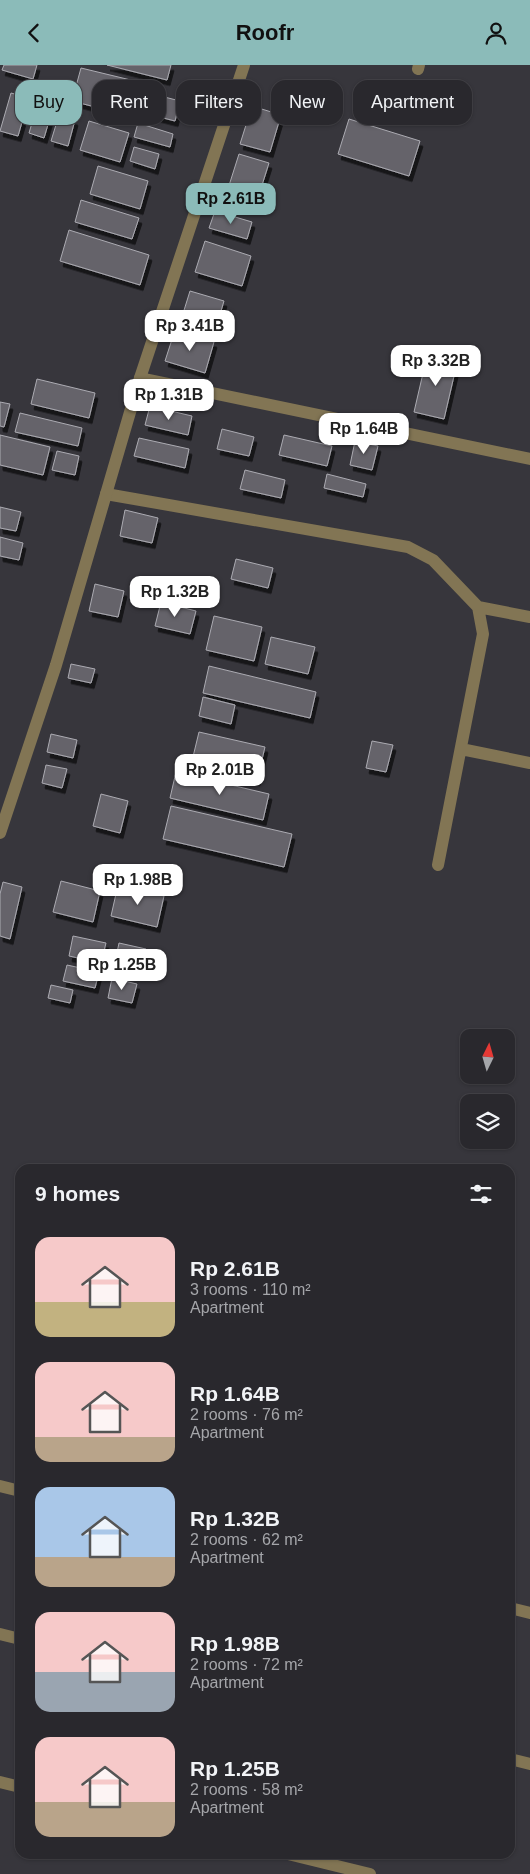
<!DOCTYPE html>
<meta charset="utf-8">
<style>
:root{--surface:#29282d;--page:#313035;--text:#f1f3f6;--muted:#a5a6aa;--line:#454449;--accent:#8bbbb9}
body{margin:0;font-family:Arial,sans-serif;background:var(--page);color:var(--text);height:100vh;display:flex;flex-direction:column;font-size:19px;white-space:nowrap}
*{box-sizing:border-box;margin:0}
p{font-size:16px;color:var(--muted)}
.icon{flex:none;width:28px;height:28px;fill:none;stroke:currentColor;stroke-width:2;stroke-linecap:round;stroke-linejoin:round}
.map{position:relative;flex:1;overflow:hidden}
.sheet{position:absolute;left:15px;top:1099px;width:500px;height:695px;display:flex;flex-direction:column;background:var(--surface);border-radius:15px;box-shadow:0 1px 4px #0004,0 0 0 1px var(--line)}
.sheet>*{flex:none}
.banner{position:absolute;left:15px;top:15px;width:500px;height:45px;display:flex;gap:10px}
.needle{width:32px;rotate:5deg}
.controls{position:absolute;left:460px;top:964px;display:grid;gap:10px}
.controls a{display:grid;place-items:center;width:55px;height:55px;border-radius:10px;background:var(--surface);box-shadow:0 1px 4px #0004,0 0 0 1px var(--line);font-size:25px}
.price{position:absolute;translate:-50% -42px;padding:0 11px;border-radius:10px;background:#fff;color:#222;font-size:16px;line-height:32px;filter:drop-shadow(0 1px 2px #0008)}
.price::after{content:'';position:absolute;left:50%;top:30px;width:15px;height:11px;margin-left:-8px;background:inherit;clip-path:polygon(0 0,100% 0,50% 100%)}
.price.on{background:var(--accent);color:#111}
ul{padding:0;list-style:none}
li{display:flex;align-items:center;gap:15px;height:125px;padding:0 20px}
li span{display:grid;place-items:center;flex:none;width:140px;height:100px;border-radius:15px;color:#555}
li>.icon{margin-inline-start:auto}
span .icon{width:60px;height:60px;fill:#fffc;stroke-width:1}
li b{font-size:21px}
h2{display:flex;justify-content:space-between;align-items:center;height:60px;padding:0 20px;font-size:21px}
.pill{padding:0 18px;border-radius:15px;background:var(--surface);box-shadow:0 1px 4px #0004,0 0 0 1px var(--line);font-size:18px;line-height:45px}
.pill.on{background:var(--accent);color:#111}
header{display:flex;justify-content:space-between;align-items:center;height:65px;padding:0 20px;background:var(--accent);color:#111;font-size:22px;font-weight:700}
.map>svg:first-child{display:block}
</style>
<header><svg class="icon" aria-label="back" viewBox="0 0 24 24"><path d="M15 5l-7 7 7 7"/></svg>Roofr<svg class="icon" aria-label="person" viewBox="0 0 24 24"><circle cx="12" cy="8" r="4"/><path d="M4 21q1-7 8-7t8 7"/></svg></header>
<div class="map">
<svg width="530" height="1809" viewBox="0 0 530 1809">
<defs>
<filter id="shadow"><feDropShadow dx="3" dy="5.5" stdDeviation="0" flood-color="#0009"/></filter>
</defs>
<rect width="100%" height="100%" fill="#37363c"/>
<path fill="#65646b" stroke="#acabb2" filter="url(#shadow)" d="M4,0h33l-4,14 -31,-9z
M107,0h64l-4,15z
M81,3l58,14 -9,34 -58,-15z
M145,27l35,9 -5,20 -35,-9z
M11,28l18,5 -11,38 -18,-5z
M37,41l15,5 -8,27 -15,-5z
M252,41l29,9 -11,37 -30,-8z
M59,50l16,5 -7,26 -17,-5z
M349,54l71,22 -11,35 -71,-22z
M89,56l40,12 -9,29 -40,-12z
M138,58l35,11 -3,13 -36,-10z
M134,82l25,7 -4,15 -25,-8z
M239,89l30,9 -13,41 -30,-9z
M98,101l50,15 -8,28 -50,-15z
M81,135l58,18 -7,21 -57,-17z
M215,146l37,11 -5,17 -38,-11z
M69,165l80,25 -9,30 -80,-24z
M205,176l46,15 -9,30 -47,-14z
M190,226l34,10 -9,30 -34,-11z
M175,265l39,12 -9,31 -40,-12z
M427,291l30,7 -13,56 -30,-7z
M37,314l58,14 -6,25 -58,-14z
M0,337l10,2 -6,23 -4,-1z
M150,341l42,10 -4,19 -43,-10z
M20,348l62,15 -4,18 -63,-14z
M222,364l32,8 -5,19 -32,-7z
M0,370l50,12 -7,28 -43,-10z
M284,370l48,11 -5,20 -48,-11z
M139,373l50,11 -4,19 -51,-12z
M355,376l23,5 -6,24 -22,-5z
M57,386l22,5 -4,19 -23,-5z
M245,405l40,10 -4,18 -41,-9z
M327,409l39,10 -3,13 -39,-9z
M0,442l21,5 -5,19 -16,-3z
M125,445l33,8 -6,25 -32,-7z
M0,472l23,6 -4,17 -19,-4z
M236,494l37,9 -5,20 -37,-9z
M95,519l29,7 -6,26 -29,-6z
M161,537l35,9 -6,23 -35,-8z
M214,551l48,11 -8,34 -48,-11z
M271,572l44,10 -7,27 -43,-10z
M71,599l24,5 -4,14 -23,-5z
M209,601l107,26 -6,26 -107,-25z
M203,632l32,8 -4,19 -32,-8z
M199,667l66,15 -8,33 -66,-15z
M51,669l26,6 -4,18 -26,-6z
M372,676l21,4 -7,27 -20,-4z
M46,700l21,4 -5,19 -20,-5z
M176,707l93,22 -6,26 -93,-22z
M101,729l27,7 -8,32 -27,-7z
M171,741l121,28 -8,33 -121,-28z
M61,816l39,10 -7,31 -40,-10z
M3,817l19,5 -12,52 -10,-3v-42z
M118,820l46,11 -7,31 -46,-11z
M73,871l33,7 -5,20 -32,-7z
M119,878l27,6 -5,24 -27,-6z
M67,900l32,7 -4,16 -32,-7z
M112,913l25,6 -5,19 -24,-5z
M51,920l22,5 -3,13 -22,-5z"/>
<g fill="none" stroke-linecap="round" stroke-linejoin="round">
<path stroke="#827554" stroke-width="12" d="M418,4l1,-4
M140,313l390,81
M106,429l302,53 25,13 45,47 5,27 -45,231
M478,542l52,10
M461,684l69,14
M0,1421l20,5
M510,1543l20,5
M0,1569l20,5
M510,1694l20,5
M0,1717l20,5
M288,1789l82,20"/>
<path stroke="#827554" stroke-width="12" d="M0,768l56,-168 84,-287 104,-313"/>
</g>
</svg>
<div class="controls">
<a><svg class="needle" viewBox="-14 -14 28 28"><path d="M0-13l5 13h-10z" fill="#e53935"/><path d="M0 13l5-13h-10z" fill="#a5a6aa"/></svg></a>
<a><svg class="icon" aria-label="layers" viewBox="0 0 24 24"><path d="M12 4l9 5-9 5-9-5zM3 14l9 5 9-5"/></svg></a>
</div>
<b class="price on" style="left:231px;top:160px">Rp 2.61B</b>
<b class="price" style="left:190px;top:287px">Rp 3.41B</b>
<b class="price" style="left:436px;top:322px">Rp 3.32B</b>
<b class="price" style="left:169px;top:356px">Rp 1.31B</b>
<b class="price" style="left:364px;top:390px">Rp 1.64B</b>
<b class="price" style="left:175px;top:553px">Rp 1.32B</b>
<b class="price" style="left:220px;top:731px">Rp 2.01B</b>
<b class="price" style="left:138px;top:841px">Rp 1.98B</b>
<b class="price" style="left:122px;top:926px">Rp 1.25B</b>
<div class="banner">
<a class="pill on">Buy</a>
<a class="pill">Rent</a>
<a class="pill">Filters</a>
<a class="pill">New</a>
<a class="pill">Apartment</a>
</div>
<section class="sheet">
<h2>9 homes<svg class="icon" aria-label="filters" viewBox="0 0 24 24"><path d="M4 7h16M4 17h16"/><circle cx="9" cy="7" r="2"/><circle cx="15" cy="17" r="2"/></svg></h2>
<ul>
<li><span style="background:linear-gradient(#f6c9c9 65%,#c2b280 0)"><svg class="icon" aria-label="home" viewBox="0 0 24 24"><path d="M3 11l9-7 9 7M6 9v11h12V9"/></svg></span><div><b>Rp 2.61B</b><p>3 rooms · 110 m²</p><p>Apartment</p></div></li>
<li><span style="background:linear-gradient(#f6c9c9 75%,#b9a48a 0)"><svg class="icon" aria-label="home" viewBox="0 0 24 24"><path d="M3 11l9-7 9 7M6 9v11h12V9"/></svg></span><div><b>Rp 1.64B</b><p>2 rooms · 76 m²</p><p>Apartment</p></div></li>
<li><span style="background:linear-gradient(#a9c7e8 70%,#b9a48a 0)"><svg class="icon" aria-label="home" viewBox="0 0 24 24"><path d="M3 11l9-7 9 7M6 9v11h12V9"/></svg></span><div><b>Rp 1.32B</b><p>2 rooms · 62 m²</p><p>Apartment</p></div></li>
<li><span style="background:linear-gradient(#f6c9c9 60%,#9aa5b1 0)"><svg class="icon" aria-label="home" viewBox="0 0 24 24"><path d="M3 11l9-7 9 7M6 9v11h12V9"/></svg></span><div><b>Rp 1.98B</b><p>2 rooms · 72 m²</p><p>Apartment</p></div></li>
<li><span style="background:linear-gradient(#f6c9c9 65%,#b9a48a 0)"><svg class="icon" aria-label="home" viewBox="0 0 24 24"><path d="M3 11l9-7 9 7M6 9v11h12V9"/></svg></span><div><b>Rp 1.25B</b><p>2 rooms · 58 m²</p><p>Apartment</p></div></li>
</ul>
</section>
</div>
